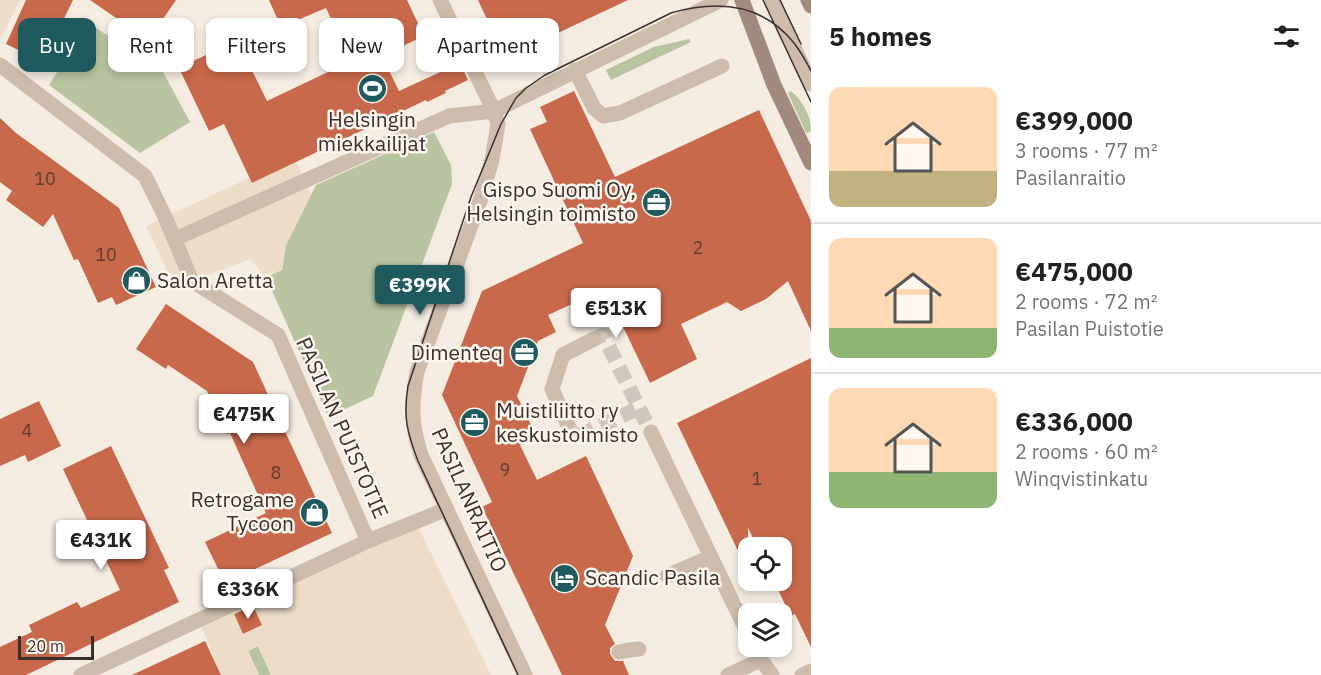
<!DOCTYPE html>
<meta charset="utf-8">
<style>
:root{--surface:#fff;--page:#f6f6f6;--text:#202124;--muted:#757577;--line:#e0e0e0;--accent:#1f5a5e}
body{margin:0;font-family:"IBM Plex Sans",sans-serif;background:var(--page);color:var(--text);height:100vh;display:flex;flex-direction:column;font-size:22px;white-space:nowrap}
*{box-sizing:border-box;margin:0}
p{font-size:20px;color:var(--muted)}
.icon{flex:none;width:33px;height:33px;fill:none;stroke:currentColor;stroke-width:2;stroke-linecap:round;stroke-linejoin:round}
.map{position:relative;flex:1;overflow:hidden}
.side{display:flex;flex-direction:column;background:var(--surface);width:510px}
.side>*{flex:none}
.top-card{position:absolute;left:18px;top:18px;width:570px;height:54px;display:flex;gap:12px}
.controls{position:absolute;left:738px;top:537px;display:grid;gap:12px}
.controls a{display:grid;place-items:center;width:54px;height:54px;border-radius:12px;background:var(--surface);box-shadow:0 3px 9px #0003;font-size:30px}
.scale{position:absolute;left:18px;bottom:15px;width:76px;box-sizing:border-box;padding-left:6px;border:3px solid #3b302b;border-top:0;font-size:16px;line-height:21px;white-space:nowrap;color:#3b302b;-webkit-text-stroke:4px #fbf5ee;paint-order:stroke}
.price{position:absolute;translate:-50% -51px;padding:0 14px;border-radius:6px;background:#fff;color:#222;font-size:20px;line-height:39px;filter:drop-shadow(0 2px 3px #0008)}
.price::after{content:'';position:absolute;left:50%;top:36px;width:18px;height:14px;margin-left:-9px;background:inherit;clip-path:polygon(0 0,100% 0,50% 100%)}
.price.active{background:var(--accent);color:#fff}
ul{padding:0;list-style:none}
li{display:flex;align-items:center;gap:18px;height:150px;padding:0 18px}
li+li{border-top:2px solid var(--line)}
li span{display:grid;place-items:center;flex:none;width:168px;height:120px;border-radius:12px;color:#555}
li>.icon{margin-inline-start:auto}
span .icon{width:72px;height:72px;fill:#fffc;stroke-width:1}
li b{font-size:26px}
h2{display:flex;justify-content:space-between;align-items:center;height:72px;padding:0 18px;font-size:26px}
.tag{padding:0 21px;border-radius:12px;background:var(--surface);box-shadow:0 3px 9px #0003;font-size:21px;line-height:54px}
.tag.active{background:var(--accent);color:#fff}
main{display:flex;flex:1;min-height:0}
.map>svg:first-child{display:block}
</style>
<main>
<div class="map">
<svg width="811" height="675" viewBox="0 0 811 675">
<rect width="100%" height="100%" fill="#f4ebe1"/>
<path fill="#b8c4a0" d="M88,23l74,47 28,52 -50,31 -91,-68z
M689,39l2,3 -80,38 -5,-10 48,-23z
M791,91c12,10 20,25 20,40l-5,2 -18,-40z
M434,132l17,33 1,19 -79,212 -45,21 -62,-140 16,-7 4,-25 30,-60z
M258,646l13,29h-12l-11,-24z"/>
<path fill="#ecdcc8" fill-rule="evenodd" d="M0,0h20l-20,40z
M296,162l15,33 -25,50 -4,25 -16,7 -16,-18 -58,22 -19,2 -27,-57 103,-48 3,5z
M416,523l75,152h-220l-13,-29 -10,5 11,24h-44l5,-3 -21,-52zM252,605l10,20 -19,9 -10,-21z"/>
<path fill="#c8694b" d="M26,0h47l-30,62 -37,-18z
M90,0h86l-13,19 10,7 -15,21z
M269,0h138l17,36 -42,20 17,35 61,-28 8,17 -23,11 1,2 -19,9 -1,-2 -174,83 -28,-59 -15,7 -30,-63 29,-14 6,11 29,-13 24,49 84,-40 -25,-53 -45,19z
M478,0h150l-123,58z
M574,91l41,86 144,-67 52,111v110l-23,-50 -22,18 -25,12 -14,-9 -46,22 16,35 -47,24 -45,-94 -57,26 8,17 -18,9 -21,55 20,41 -17,8 17,35 49,-24 47,100 -28,69 10,19 -5,4v6l5,7h8l6,14h-67l-80,-168 10,-5 -50,-107 40,-104 101,-48 -53,-114 17,-7 -7,-15z
M0,118l16,15 103,75 37,79 -40,18 -4,-8 -14,6 -20,-44 -4,1 -21,-46 -10,13 -37,-27 6,-9 -12,-9z
M166,304l87,58 79,171 -107,50 -20,-41 61,-29 -36,-80 -3,1 -20,-43 -39,-26 -2,4 -30,-20z
M811,358v289l-16,-33 -5,2 -16,-36h8v-32h-24l-10,-20v44l-71,-149z
M39,401l22,45 -33,16 -3,-7 -25,11v-47z
M111,446l58,122 -5,2 15,32 -153,73h-26v-28l32,-15 -3,-7 48,-23 4,6 39,-18 -57,-121z
M253,606l9,19 -19,9 -9,-20z
M205,641l16,34h-89z"/>
<g fill="none" stroke-linecap="round" stroke-linejoin="round">
<path stroke="#cfc6bd" stroke-width="15" stroke-dasharray="15 8" stroke-linecap="butt" d="M594,339l9,-4 48,97
M567,423l7,15 65,-30"/>
<path stroke="#cdbbac" stroke-width="15" d="M575,70l19,38 9,8 17,-3 102,-47
M667,576l44,-19
M619,652l10,-2 10,-1"/>
<path stroke="#cdbbac" stroke-width="15" d="M440,0l54,111 4,13 -6,36 -12,41 -63,171c-6,33 -6,52 4,83l104,220
M772,0l39,84
M0,65l145,111 20,41 27,64 86,54 90,206
M175,239l274,-123 45,-5 227,-111
M567,423l-15,-34 11,-34 31,-16
M651,432l97,202
M755,646l6,14 11,15
M81,675l287,-134 79,-32
M728,675l33,-15
M802,675l9,-4"/>
<path stroke="#a18a7d" stroke-width="15" d="M742,0l32,85 37,78
M808,0l3,6"/>
<path stroke="#3b302b" stroke-width="1.5" d="M763,0l48,102
M780,0l21,44
M518,675l-100,-214c-11,-29 -15,-44 -10,-75l63,-189 30,-73 15,-26 10,-10 19,-13 126,-62c46,-13 91,-10 123,30 6,8 12,18 17,28"/>
</g>
<defs>
<symbol id="stadium-disc" viewBox="-11 -11 22 22"><circle r="9.5" fill="#1f5a5e" stroke="#fbf5ee"/><path d="M0-5a6.5 5 0 1 0 0 10a6.5 5 0 1 0 0-10ZM-3.5-1.8h7v3.6h-7Z" fill="#fff"/></symbol>
<symbol id="office-disc" viewBox="-11 -11 22 22"><circle r="9.5" fill="#1f5a5e" stroke="#fbf5ee"/><path d="M-6-3h4V-5.5h4V-3h4V5H-6ZM-1-4.5V-3h2v-1.5ZM-6 0V1H6V0Z" fill="#fff"/></symbol>
<symbol id="shop-disc" viewBox="-11 -11 22 22"><circle r="9.5" fill="#1f5a5e" stroke="#fbf5ee"/><path d="M-5-2.5h2.3a2.7 3.5 0 0 1 5.4 0H5L5.5 6h-11ZM-1.5-2.5h3a1.5 2.3 0 0 0-3 0Z" fill="#fff"/></symbol>
<symbol id="hotel-disc" viewBox="-11 -11 22 22"><circle r="9.5" fill="#1f5a5e" stroke="#fbf5ee"/><path d="M-6-4.5h1.5V1H6V5H4.5V3h-9V5H-6ZM-4 0a1.8 1.8 0 1 1 3.6 0ZM.5 0V-2.5h3Q6-2.5 6 0Z" fill="#fff"/></symbol>
</defs>
<g fill-rule="evenodd">
<use href="#stadium-disc" x="356" y="72" width="33" height="33"/>
<use href="#office-disc" x="640" y="186" width="33" height="33"/>
<use href="#shop-disc" x="120" y="264" width="33" height="33"/>
<use href="#office-disc" x="508" y="336" width="33" height="33"/>
<use href="#office-disc" x="458" y="406" width="33" height="33"/>
<use href="#shop-disc" x="298" y="496" width="33" height="33"/>
<use href="#hotel-disc" x="548" y="562" width="33" height="33"/>
</g>
<g text-anchor="middle" stroke-width="5" stroke-linejoin="round" paint-order="stroke">
<g font-size="18" fill="#5e3e33">
<text x="45" y="185">10</text>
<text x="698" y="254">2</text>
<text x="106" y="261">10</text>
<text x="27" y="437">4</text>
<text x="505" y="476">9</text>
<text x="276" y="479">8</text>
<text x="757" y="485">1</text>
</g>
<g font-size="21" fill="#3b302b" stroke="#fbf5ee" text-anchor="end">
<text x="372" y="127" text-anchor="middle">Helsingin<tspan x="372" dy="24">miekkailijat</tspan></text>
<text x="636" y="197">Gispo Suomi Oy,<tspan x="636" dy="24">Helsingin toimisto</tspan></text>
<text x="157" y="288" text-anchor="start">Salon Aretta</text>
<text x="503" y="360">Dimenteq</text>
<text x="496" y="418" text-anchor="start">Muistiliitto ry<tspan x="496" dy="24">keskustoimisto</tspan></text>
<text x="294" y="507">Retrogame<tspan x="294" dy="24">Tycoon</tspan></text>
<text x="585" y="585" text-anchor="start">Scandic Pasila</text>
</g>
<g font-size="21" fill="#3b302b" stroke="#fbf5ee">
<text transform="translate(342 428) rotate(66)" y="7">PASILAN PUISTOTIE</text>
<text transform="translate(469 500) rotate(66)" y="7">PASILANRAITIO</text>
</g>
</g>
</svg>
<div class="controls">
<a><svg class="icon" aria-label="locate" viewBox="0 0 24 24"><circle cx="12" cy="12" r="6"/><path d="M12 2v4M12 18v4M2 12h4M18 12h4"/></svg></a>
<a><svg class="icon" aria-label="layers" viewBox="0 0 24 24"><path d="M12 4l9 5-9 5-9-5zM3 14l9 5 9-5"/></svg></a>
</div>
<div class="scale">20 m</div>
<b class="price active" style="left:420px;top:316px">€399K</b>
<b class="price" style="left:616px;top:339px">€513K</b>
<b class="price" style="left:244px;top:445px">€475K</b>
<b class="price" style="left:101px;top:571px">€431K</b>
<b class="price" style="left:248px;top:620px">€336K</b>
<div class="top-card">
<a class="tag active">Buy</a>
<a class="tag">Rent</a>
<a class="tag">Filters</a>
<a class="tag">New</a>
<a class="tag">Apartment</a>
</div>
</div>
<section class="side">
<h2>5 homes<svg class="icon" aria-label="filters" viewBox="0 0 24 24"><path d="M4 7h16M4 17h16"/><circle cx="9" cy="7" r="2"/><circle cx="15" cy="17" r="2"/></svg></h2>
<ul>
<li><span style="background:linear-gradient(#ffd9b3 70%,#c2b280 0)"><svg class="icon" aria-label="home" viewBox="0 0 24 24"><path d="M3 11l9-7 9 7M6 9v11h12V9"/></svg></span><div><b>€399,000</b><p>3 rooms · 77 m²</p><p>Pasilanraitio</p></div></li>
<li><span style="background:linear-gradient(#ffd9b3 75%,#8fb573 0)"><svg class="icon" aria-label="home" viewBox="0 0 24 24"><path d="M3 11l9-7 9 7M6 9v11h12V9"/></svg></span><div><b>€475,000</b><p>2 rooms · 72 m²</p><p>Pasilan Puistotie</p></div></li>
<li><span style="background:linear-gradient(#ffd9b3 70%,#8fb573 0)"><svg class="icon" aria-label="home" viewBox="0 0 24 24"><path d="M3 11l9-7 9 7M6 9v11h12V9"/></svg></span><div><b>€336,000</b><p>2 rooms · 60 m²</p><p>Winqvistinkatu</p></div></li>
</ul>
</section>
</main>
